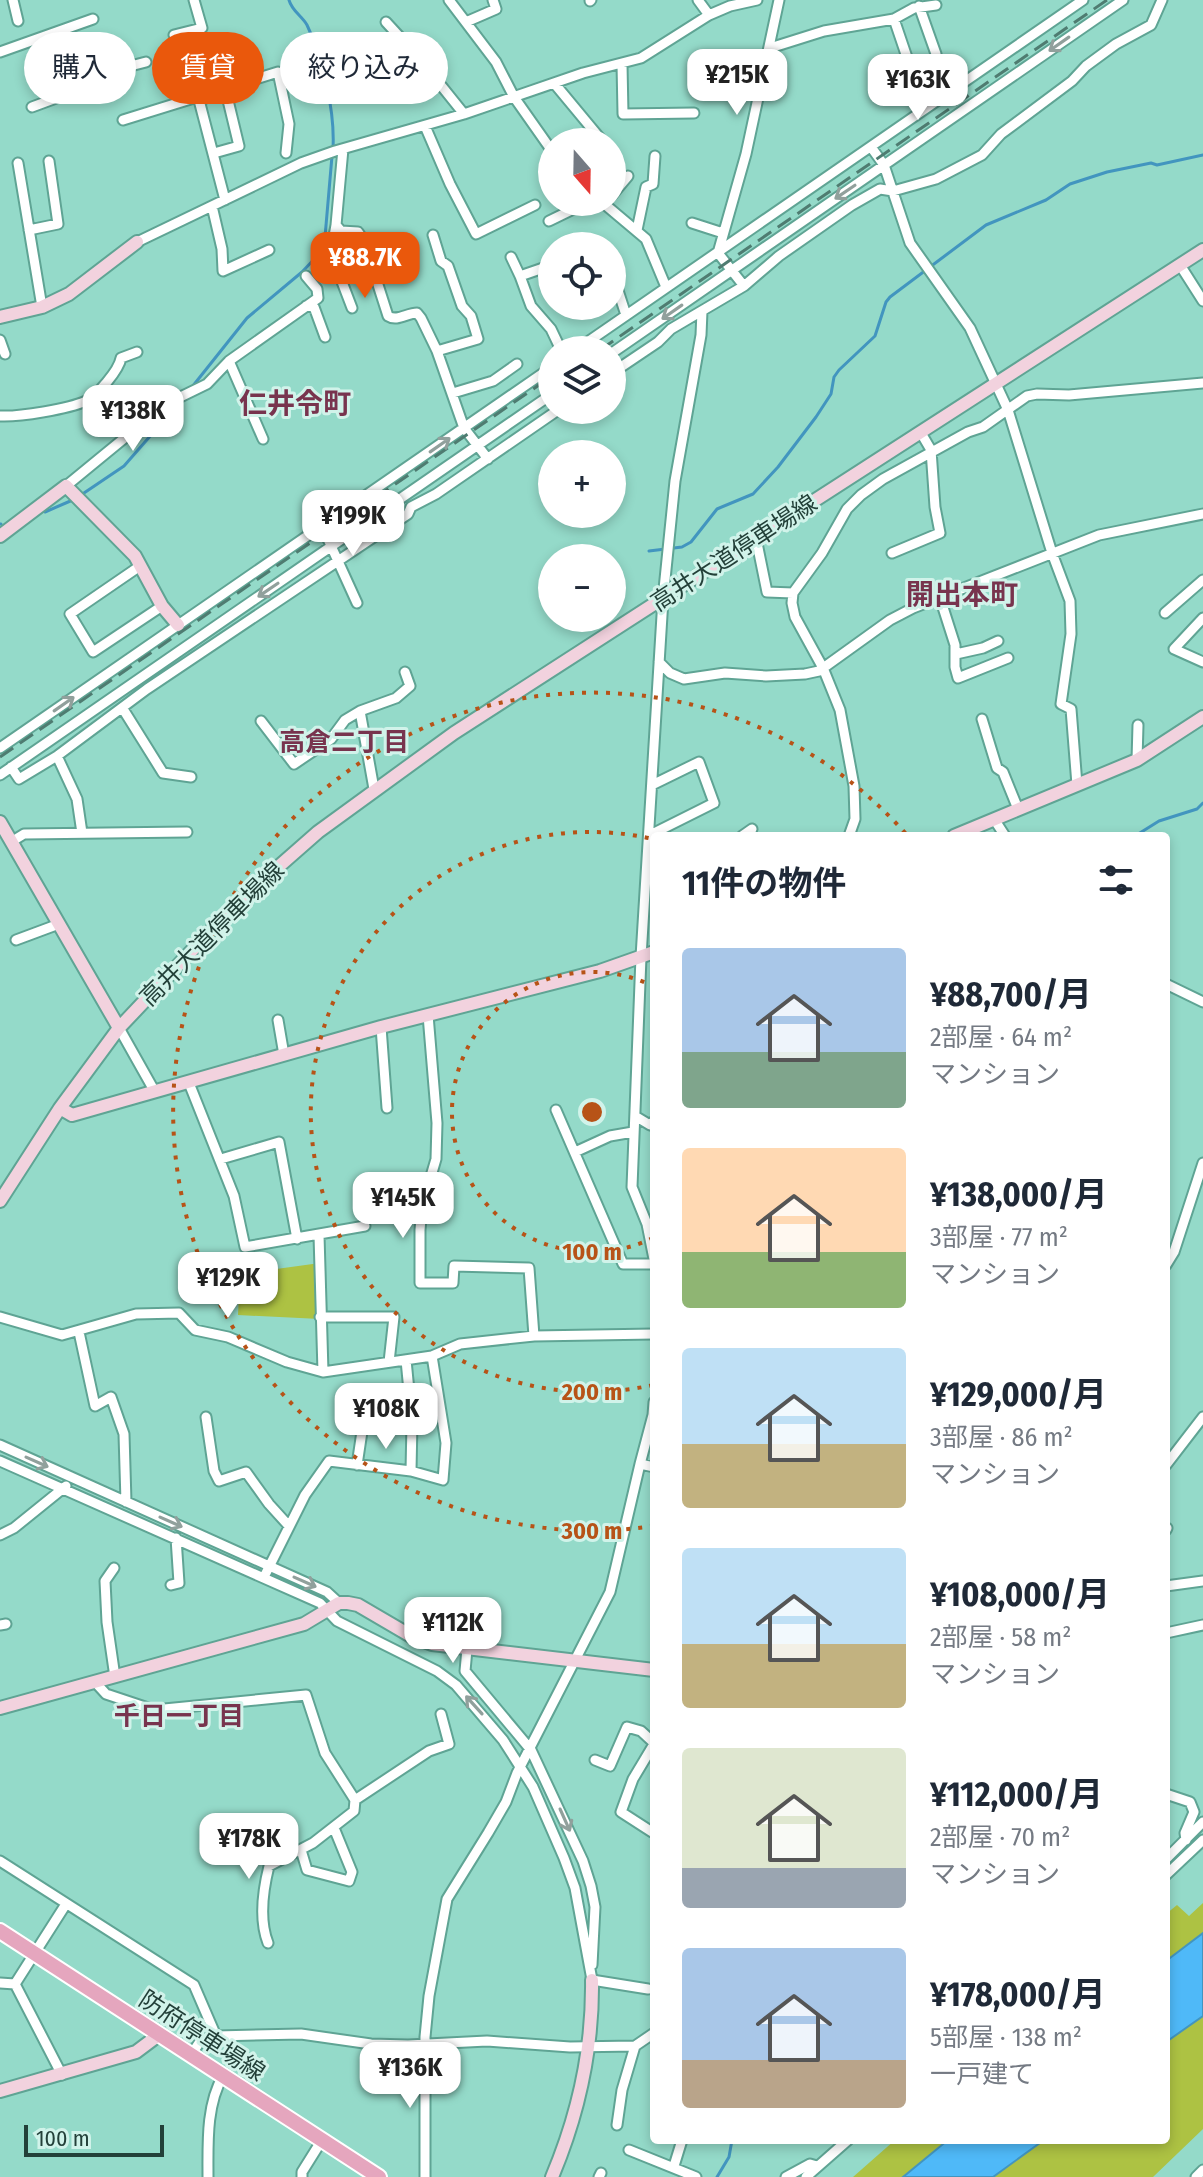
<!DOCTYPE html>
<html lang="ja">
<meta charset="utf-8">
<style>
:root{--surface:#fff;--page:#f2f2f3;--text:#1f2937;--muted:#747a83;--accent:#ea580c}
body{margin:0;font-family:"Fira Sans Condensed","Noto Sans JP",sans-serif;background:var(--page);color:var(--text);height:100vh;display:flex;flex-direction:column;font-size:30px;white-space:nowrap}
*{box-sizing:border-box;margin:0}
p{font-size:26px;color:var(--muted)}
.icon{flex:none;width:44px;height:44px;fill:none;stroke:currentColor;stroke-width:2;stroke-linecap:round;stroke-linejoin:round}
.map{position:relative;flex:1;overflow:hidden}
.side{position:absolute;left:650px;top:832px;width:520px;height:1312px;display:flex;flex-direction:column;background:var(--surface);border-radius:8px;box-shadow:0 4px 12px #0003}
.side>*{flex:none}
.hud{position:absolute;left:24px;top:32px;width:506px;height:72px;display:flex;gap:16px}
.needle{width:52px;rotate:160deg}
.fabs{position:absolute;left:538px;top:128px;display:grid;gap:16px}
.fabs a{display:grid;place-items:center;width:88px;height:88px;border-radius:50%;background:var(--surface);box-shadow:0 4px 12px #0003;font-size:40px}
.scale{position:absolute;left:24px;bottom:20px;width:140px;box-sizing:border-box;padding-left:8px;border:4px solid #234039;border-top:0;font-size:22px;line-height:28px;white-space:nowrap;color:#234039;-webkit-text-stroke:6px #d1f3ea;paint-order:stroke}
.price{position:absolute;translate:-50% -68px;padding:0 18px;border-radius:16px;background:#fff;color:#222;font-size:26px;line-height:52px;filter:drop-shadow(0 2px 4px #0008)}
.price::after{content:'';position:absolute;left:50%;top:48px;width:24px;height:18px;margin-left:-12px;background:inherit;clip-path:polygon(0 0,100% 0,50% 100%)}
.price.selected{background:var(--accent);color:#fff}
ul{padding:0;list-style:none}
li{display:flex;align-items:center;gap:24px;height:200px;padding:0 32px}
li span{display:grid;place-items:center;flex:none;width:224px;height:160px;border-radius:8px;color:#555}
li>.icon{margin-inline-start:auto}
span .icon{width:96px;height:96px;fill:#fffc;stroke-width:1}
li b{font-size:34px}
h2{display:flex;justify-content:space-between;align-items:center;height:96px;padding:0 32px;font-size:34px}
.tag{padding:0 28px;border-radius:36px;background:var(--surface);box-shadow:0 4px 12px #0003;font-size:28px;line-height:72px}
.tag.selected{background:var(--accent);color:#fff}
.map>svg:first-child{display:block}
</style>
<div class="map">
<svg width="1203" height="2177" viewBox="0 0 1203 2177">
<rect width="100%" height="100%" fill="#94dac9"/>
<path fill="#adc243" d="M320,1263v56l-82,-4 2,-41z
M1203,1903v30l-37,28v-47l11,-9 12,11z
M1203,2016v113l-50,48h-160l51,-37h122v-98z
M895,2140h53l-45,37h-50z"/>
<path fill="#4fb9f8" stroke="#4295bf" stroke-width="2" d="M1203,1933v83l-37,26v-81z
M948,2140h96l-51,37h-90z"/>
<g fill="none" stroke-linecap="round" stroke-linejoin="round">
<path stroke="#4295bf" stroke-width="3" d="M289,0c3,11 13,16 18,25 16,33 28,87 26,123
M192,387l55,-69 55,-46 18,-19 5,-16 7,-81
M81,495l43,-29 56,-64
M45,512l30,-13
M0,524h1
M649,551l33,-4 9,-5 26,-33 36,-15 25,-27 38,-50 15,-23 3,-17 5,-7 36,-34 11,-34 4,-5 96,-72 60,-25 24,-16 37,-12 44,-9 6,2 46,-10
M1135,836l24,-15 38,-12 6,-6
M717,2177l12,-20 3,-17"/>
<defs>
<path id="street" d="M13,0l5,21
M449,0l47,62 18,35 38,54
M698,0l11,15
M590,1l1,-1
M919,6l17,48
M894,19l21,62
M386,22l33,36 45,56
M466,22l30,-13 -3,-9
M174,35l28,-7 -8,-28
M770,48l54,-17 70,-12 20,-11 22,-3
M0,52l93,-33
M622,64l1,50 71,-1
M111,71l35,-9
M554,83l49,59
M32,107l81,-30
M123,120l155,-48 11,52 -3,29
M425,126l25,58 26,50 59,-29
M871,147l13,18 26,78 60,85 38,82 44,143 18,48 1,33 -10,70 10,5 6,76
M343,149l-7,76 5,6 17,1 6,9 24,75c9,6 19,-3 29,-3l4,5 16,33 27,77 24,31
M214,153l25,-7 -13,-54 -27,8 26,100
M18,163l24,144
M612,195l16,-19
M602,202l44,37 20,48
M212,206l10,43 1,22 46,-21
M549,221l39,-19
M692,223l31,10
M336,225l-5,28 21,55
M29,230l29,-6 -9,-63
M637,230l9,-43 7,-3 2,-28
M433,235l8,26 7,5 14,40 9,10 7,23 -41,12
M137,242l164,-79 34,-12 129,-37 119,-41 58,-15 68,-43 21,-9 27,-6
M718,253l28,-99 33,-154
M718,253l26,33
M511,257l9,19
M552,265l-32,11 11,30 20,23 10,21
M1180,265l23,36
M612,272l14,43
M306,306l8,1 11,30
M0,340l5,14
M576,350l507,-350
M612,353l511,-353
M229,361l34,78
M612,373l46,-31 13,-13 73,-43 35,-30 73,-51 28,-16 13,2 43,-12 46,-24 19,-21 71,-53 14,-15 30,-22 35,-19 11,-25
M453,393l40,-12 24,-17
M0,416c20,1 68,-7 86,-15 11,-5 33,-31 35,-43l16,-6
M66,486l100,-82 41,-20 22,-23 89,-63 -1,-9 -11,-13
M322,526l35,77
M756,538l11,54 26,1
M892,553l48,-20 -5,-26 -4,-57 -10,-17
M140,566l-70,48 23,38 69,-46
M940,598l15,47v22l3,11 50,-20
M1165,613l38,-33
M1203,618l-29,31 29,13
M956,654l27,-6 15,-7
M659,662l11,11 14,6 41,-6 41,3 39,-2 14,-3 71,-51 23,-12 186,-73 104,-21
M123,709l40,64 28,4
M360,711l14,78
M982,719l15,49 6,4 15,37
M261,721l33,43 37,-25 14,-19 15,-9 36,-13 14,-12 -5,-14
M0,748l552,-381
M57,756l20,43 5,34
M1137,760l1,-35
M11,767l8,12 38,-23 90,-67 261,-175 3,-7 25,-13 122,-84
M0,775l552,-381
M994,819l11,17
M650,835l64,-32 -15,-41 -47,23
M742,836l10,-7
M849,836l6,-17 -1,-33 -14,-76 -17,-42 -28,-51 -3,-14 1,-10 29,-40 25,-44 14,-14 22,-16 85,-47 15,-5 44,-31 10,-2 32,1 134,-12
M11,842l13,-8 163,-2
M16,940l43,-16
M1166,984l37,18
M428,1015l9,108 -1,36 -14,48 -2,23v53h33l1,-17 75,2 5,68
M278,1020l6,35
M381,1027l6,81
M119,1028l36,64
M189,1083l45,113 11,51 120,-21
M556,1110l67,154h31
M635,1116l15,9 4,-4
M575,1152l35,-16 23,-4
M221,1159l58,-17 18,97
M319,1235l4,137
M654,1259l-7,-35 -15,-37 9,-230 22,-358 12,-118 26,-146 1,-24
M1166,1265l8,-13 29,-89
M0,1317l62,18 74,-21 43,-1 16,17 33,7 59,25 36,10 109,-16 28,-12 74,-8 120,-2
M320,1317h74l-5,45
M79,1332l16,74 16,-9 13,37 2,68
M406,1360l6,62 -1,49
M206,1417l8,54 5,10 27,-9 23,32 20,22
M0,1445l327,147 12,11
M0,1461l320,142 17,18 100,50 19,14 47,55 30,47 31,71 11,30 17,92
M640,1464l14,3
M357,1465l7,-47
M1166,1465l37,-48
M1166,1530l1,-2
M0,1535l14,-7 52,-42
M114,1568l-9,13 2,41 8,55
M264,1577l41,-82 24,-34 82,10 32,9 3,-37 -14,-87
M171,1585l8,-2 -3,-45
M1166,1586l37,-5
M0,1625l6,-1
M1166,1633l37,-8
M467,1649l-2,22 66,79 52,111 8,25 4,21 -3,58
M95,1682l11,12 48,16 152,-15 19,58 30,47 -1,11 -41,32 -44,23c-6,24 -10,54 -1,77
M595,1760l15,6 17,-39 14,4 13,12
M1166,1794l24,8 4,10 -9,21 1,7
M355,1800l74,-49 20,-7 -8,-30
M652,1832l-31,-20 12,-33 21,-35
M301,1850l6,20 42,11 3,-9 -18,-44
M1166,1859l37,-37
M0,1861l194,124 22,51
M1166,1875l37,-35
M592,1980l56,9
M0,1983l15,1
M15,1984l47,91
M15,1984l51,-80
M191,2055l10,-15 15,-4 85,-2 70,10 37,1 79,-4 83,6 65,-1 19,-13
M617,2125l5,-35 13,-44
M629,2150l67,27
M674,2166l8,-26
M208,2177c0,-33 -2,-72 15,-101
M302,2177v-5l20,-32
M425,2177v-140l4,-41 18,-97 41,-66 18,-31 11,-29 93,-181 30,-128 13,-49 1,-13
M599,2177l2,-4
M786,2177l24,-13 7,2
M806,2177l42,-37
M1196,2177l7,-7"/>
<path id="secondary" d="M0,317l42,-10 27,-13 68,-52
M0,536l66,-50 69,70 27,50 16,19
M0,822l119,206
M954,836l183,-76 66,-43
M60,1108l12,7 309,-88 219,-56 54,-19
M0,1201l60,-93 59,-80 117,-124 82,-72 136,-99 749,-483
M0,1708l304,-84 35,-21h9l10,2 53,31 21,8 222,26
M0,2091l136,-39 24,-18
M552,2177c27,-64 41,-128 40,-197"/>
<path id="primary" d="M0,1931l379,246"/>
</defs>
<use href="#street" stroke="#5fa494" stroke-width="13"/>
<use href="#secondary" stroke="#5fa494" stroke-width="16"/>
<use href="#primary" stroke="#fff" stroke-width="18"/>
<use href="#street" stroke="#fff" stroke-width="9"/>
<use href="#secondary" stroke="#f2d2de" stroke-width="12"/>
<use href="#primary" stroke="#e5a6be" stroke-width="14"/>
<path stroke="#4f7c71" stroke-width="3" stroke-dasharray="16 8" stroke-linecap="butt" d="M600,350l507,-350
M0,757l552,-381"/>
</g>
<defs><path id="oneway-shaft" d="M-6 0H5M1.5-3L5.5 0L1.5 3" fill="none" stroke-width="1.6" stroke-linecap="round" stroke-linejoin="round" transform="scale(2)"/></defs>
<g stroke="#91a09c">
<use href="#oneway-shaft" transform="translate(1059 44) rotate(145)"/>
<use href="#oneway-shaft" transform="translate(845 192) rotate(146)"/>
<use href="#oneway-shaft" transform="translate(672 312) rotate(145)"/>
<use href="#oneway-shaft" transform="translate(440 445) rotate(-35)"/>
<use href="#oneway-shaft" transform="translate(268 590) rotate(146)"/>
<use href="#oneway-shaft" transform="translate(64 704) rotate(-35)"/>
<use href="#oneway-shaft" transform="translate(37 1462) rotate(24)"/>
<use href="#oneway-shaft" transform="translate(171 1522) rotate(24)"/>
<use href="#oneway-shaft" transform="translate(305 1582) rotate(24)"/>
<use href="#oneway-shaft" transform="translate(474 1705) rotate(-132)"/>
<use href="#oneway-shaft" transform="translate(565 1820) rotate(66)"/>
</g>
<g fill="none" stroke="#b75317" stroke-width="4" stroke-dasharray="4 8">
<path d="M653 1238A140 140 0 1 1 653 986"/>
<path d="M653 1385A280 280 0 1 1 653 839"/>
<path d="M654 1526A419 419 0 1 1 906 834"/>
</g>
<g text-anchor="middle" stroke-width="6" stroke-linejoin="round" paint-order="stroke">
<g font-size="24" fill="#234039" stroke="#d1f3ea">
<text transform="translate(734 553) rotate(-33)" y="8">高井大道停車場線</text>
<text transform="translate(212 934) rotate(-45)" y="8">高井大道停車場線</text>
<text transform="translate(202 2036) rotate(33)" y="8">防府停車場線</text>
</g>
<g font-size="26" font-weight="bold" fill="#78344e" stroke="#d1f3ea">
<text x="344" y="751">高倉二丁目</text>
<text x="179" y="1725">千日一丁目</text>
</g>
<g font-size="28" font-weight="bold" fill="#78344e" stroke="#d1f3ea">
<text x="295" y="413">仁井令町</text>
<text x="962" y="604">開出本町</text>
</g>
</g>
<circle cx="592" cy="1112" r="12" fill="#b75317" stroke="#d1f3ea" stroke-width="4"/>
<g font-size="24" text-anchor="middle" font-weight="bold" fill="#b75317" stroke="#d1f3ea" stroke-width="6" stroke-linejoin="round" paint-order="stroke">
<text x="592" y="1260">100 m</text>
<text x="592" y="1400">200 m</text>
<text x="592" y="1539">300 m</text>
</g>
</svg>
<div class="fabs">
<a><svg class="needle" viewBox="-14 -14 28 28"><path d="M0-13l5 13h-10z" fill="#e53935"/><path d="M0 13l5-13h-10z" fill="#747a83"/></svg></a>
<a><svg class="icon" aria-label="locate" viewBox="0 0 24 24"><circle cx="12" cy="12" r="6"/><path d="M12 2v4M12 18v4M2 12h4M18 12h4"/></svg></a>
<a><svg class="icon" aria-label="layers" viewBox="0 0 24 24"><path d="M12 4l9 5-9 5-9-5zM3 14l9 5 9-5"/></svg></a>
<a>+</a>
<a>−</a>
</div>
<div class="scale">100 m</div>
<b class="price" style="left:737px;top:117px">¥215K</b>
<b class="price" style="left:918px;top:122px">¥163K</b>
<b class="price selected" style="left:365px;top:300px">¥88.7K</b>
<b class="price" style="left:133px;top:453px">¥138K</b>
<b class="price" style="left:353px;top:558px">¥199K</b>
<b class="price" style="left:403px;top:1240px">¥145K</b>
<b class="price" style="left:228px;top:1320px">¥129K</b>
<b class="price" style="left:386px;top:1451px">¥108K</b>
<b class="price" style="left:453px;top:1665px">¥112K</b>
<b class="price" style="left:249px;top:1881px">¥178K</b>
<b class="price" style="left:410px;top:2110px">¥136K</b>
<div class="hud">
<a class="tag">購入</a>
<a class="tag selected">賃貸</a>
<a class="tag">絞り込み</a>
</div>
<section class="side">
<h2>11件の物件<svg class="icon" aria-label="filters" viewBox="0 0 24 24"><path d="M4 7h16M4 17h16"/><circle cx="9" cy="7" r="2"/><circle cx="15" cy="17" r="2"/></svg></h2>
<ul>
<li><span style="background:linear-gradient(#a9c7e8 65%,#7fa58c 0)"><svg class="icon" aria-label="home" viewBox="0 0 24 24"><path d="M3 11l9-7 9 7M6 9v11h12V9"/></svg></span><div><b>¥88,700/月</b><p>2部屋 · 64 m²</p><p>マンション</p></div></li>
<li><span style="background:linear-gradient(#ffd9b3 65%,#8fb573 0)"><svg class="icon" aria-label="home" viewBox="0 0 24 24"><path d="M3 11l9-7 9 7M6 9v11h12V9"/></svg></span><div><b>¥138,000/月</b><p>3部屋 · 77 m²</p><p>マンション</p></div></li>
<li><span style="background:linear-gradient(#bfe0f5 60%,#c2b280 0)"><svg class="icon" aria-label="home" viewBox="0 0 24 24"><path d="M3 11l9-7 9 7M6 9v11h12V9"/></svg></span><div><b>¥129,000/月</b><p>3部屋 · 86 m²</p><p>マンション</p></div></li>
<li><span style="background:linear-gradient(#bfe0f5 60%,#c2b280 0)"><svg class="icon" aria-label="home" viewBox="0 0 24 24"><path d="M3 11l9-7 9 7M6 9v11h12V9"/></svg></span><div><b>¥108,000/月</b><p>2部屋 · 58 m²</p><p>マンション</p></div></li>
<li><span style="background:linear-gradient(#dfe7d0 75%,#9aa5b1 0)"><svg class="icon" aria-label="home" viewBox="0 0 24 24"><path d="M3 11l9-7 9 7M6 9v11h12V9"/></svg></span><div><b>¥112,000/月</b><p>2部屋 · 70 m²</p><p>マンション</p></div></li>
<li><span style="background:linear-gradient(#a9c7e8 70%,#b9a48a 0)"><svg class="icon" aria-label="home" viewBox="0 0 24 24"><path d="M3 11l9-7 9 7M6 9v11h12V9"/></svg></span><div><b>¥178,000/月</b><p>5部屋 · 138 m²</p><p>一戸建て</p></div></li>
</ul>
</section>
</div>
